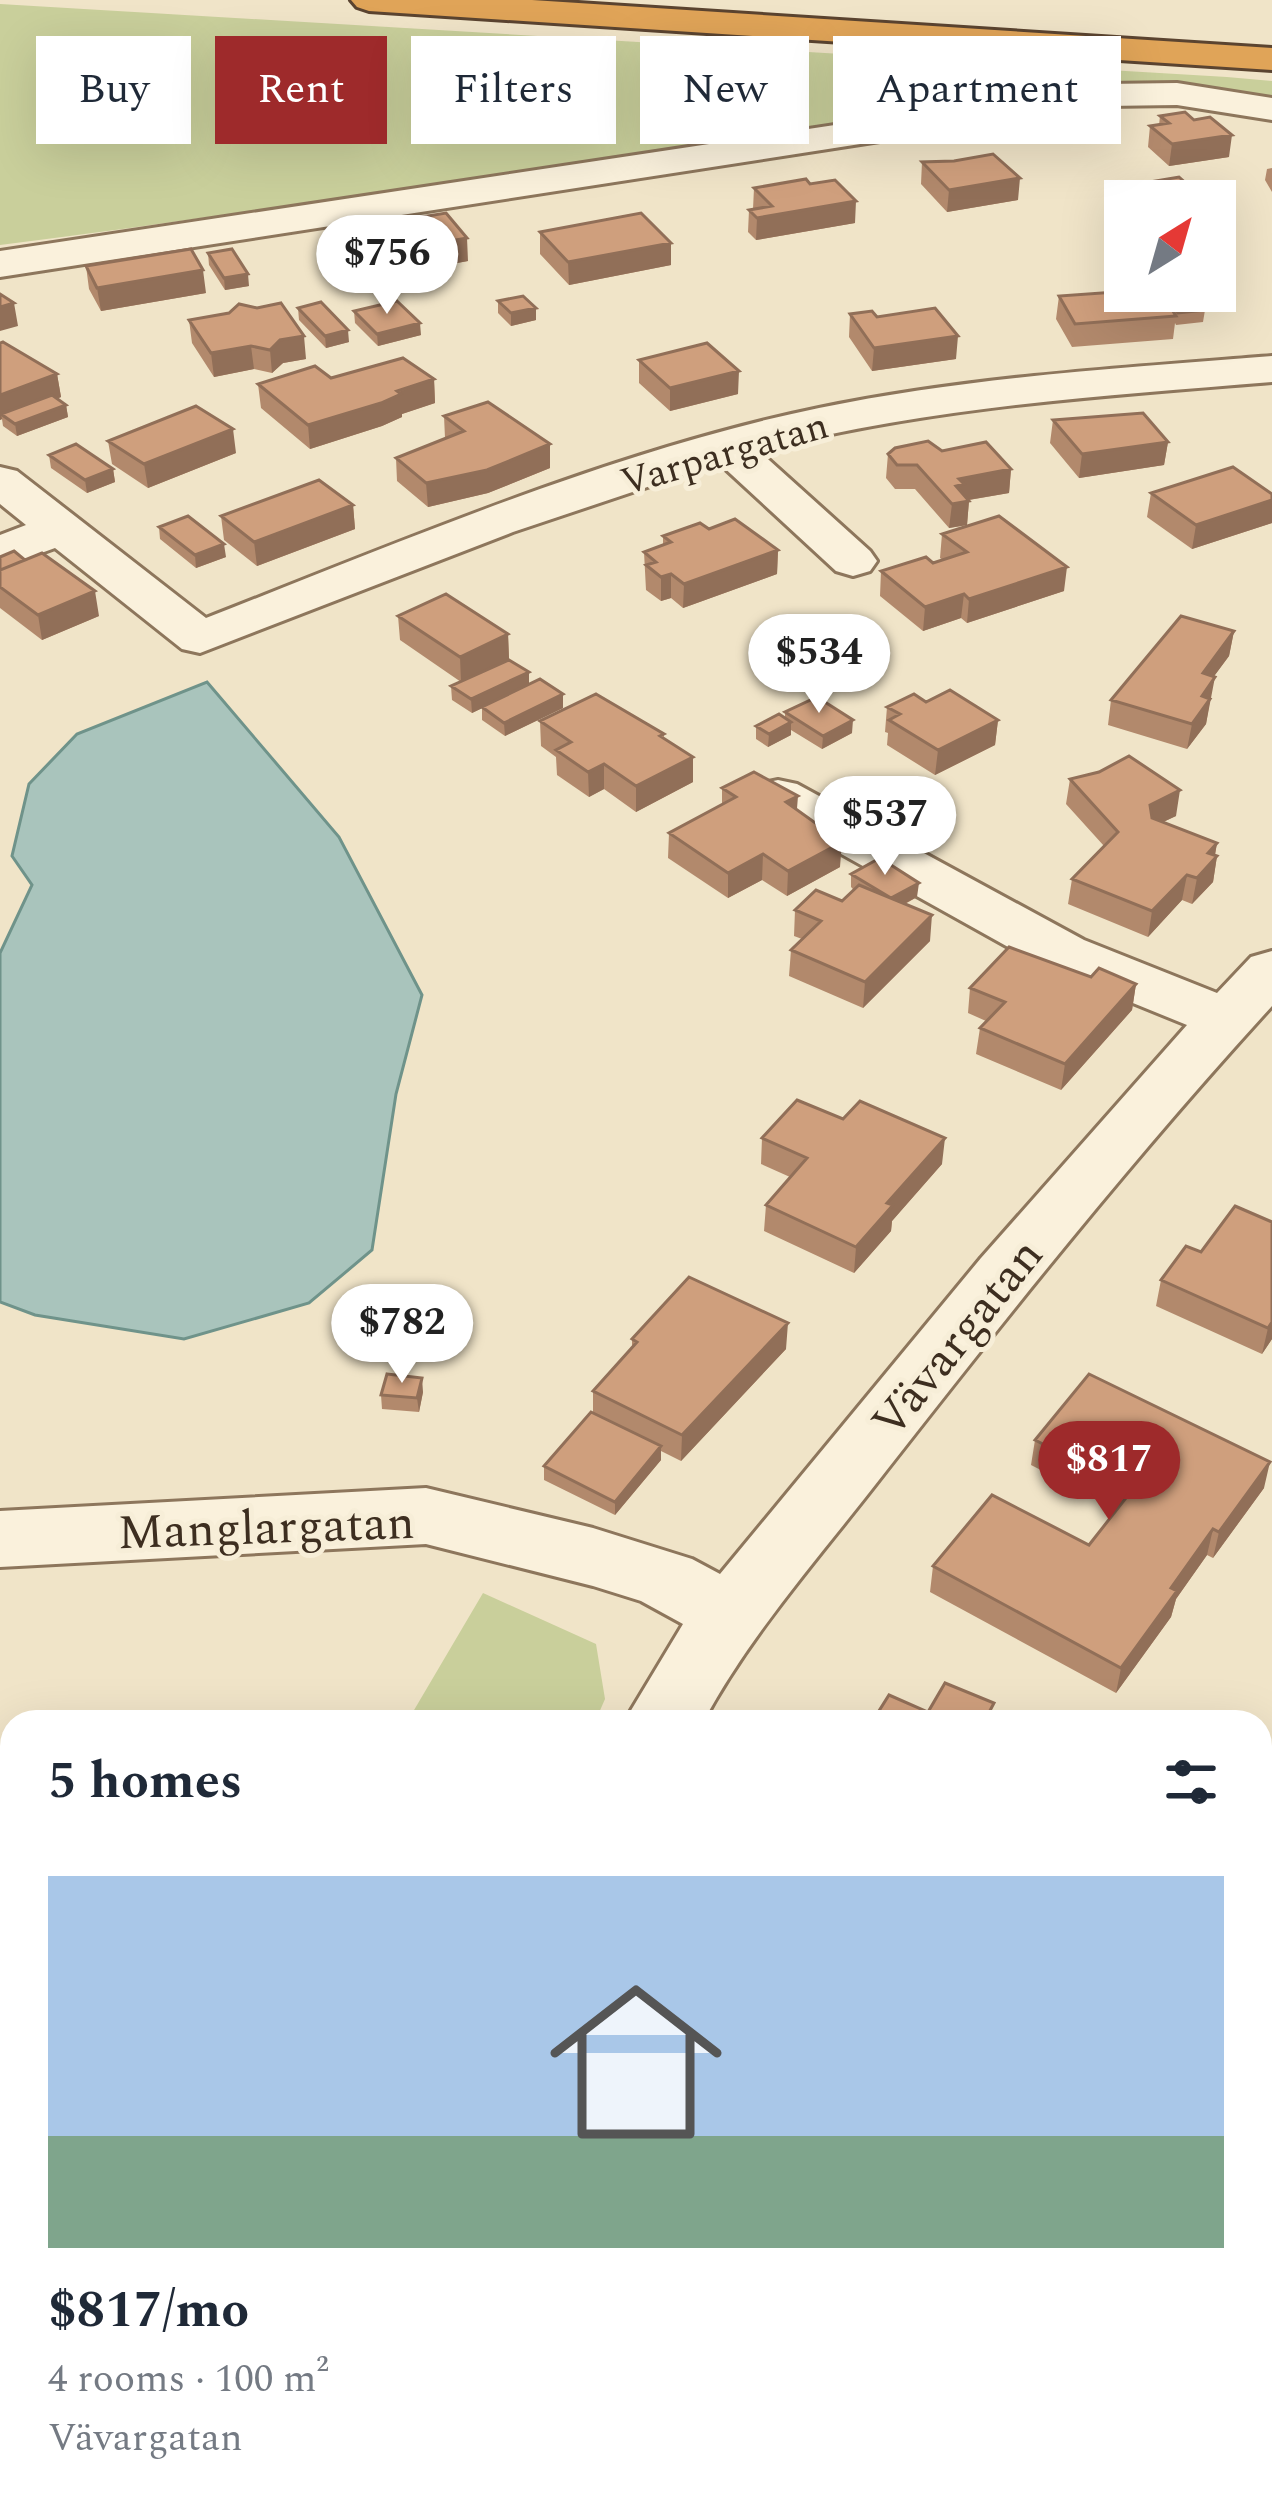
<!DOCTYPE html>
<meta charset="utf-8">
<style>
:root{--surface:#fff;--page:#f6f6f7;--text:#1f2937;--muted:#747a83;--line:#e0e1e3;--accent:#9e2a2b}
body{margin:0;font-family:Spectral,serif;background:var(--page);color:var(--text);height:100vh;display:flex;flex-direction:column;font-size:45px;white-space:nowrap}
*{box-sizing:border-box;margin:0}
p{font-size:39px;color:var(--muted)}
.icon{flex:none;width:66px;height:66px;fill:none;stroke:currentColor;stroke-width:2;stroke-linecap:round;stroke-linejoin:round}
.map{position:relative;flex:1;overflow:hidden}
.sheet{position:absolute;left:0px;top:1710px;width:1272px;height:804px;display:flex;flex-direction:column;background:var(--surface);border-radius:36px 36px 0 0;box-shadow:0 12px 48px #0002}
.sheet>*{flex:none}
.guide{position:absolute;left:36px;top:36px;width:1200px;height:108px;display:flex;gap:24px}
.needle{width:78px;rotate:37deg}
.buttons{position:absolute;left:1104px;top:180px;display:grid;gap:24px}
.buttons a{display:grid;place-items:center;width:132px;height:132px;border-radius:0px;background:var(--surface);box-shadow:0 12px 48px #0002;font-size:60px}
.price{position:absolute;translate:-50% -102px;padding:0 27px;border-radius:42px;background:#fff;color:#222;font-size:39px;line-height:78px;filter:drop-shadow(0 3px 6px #0008)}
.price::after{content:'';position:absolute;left:50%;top:72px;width:36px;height:27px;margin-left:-18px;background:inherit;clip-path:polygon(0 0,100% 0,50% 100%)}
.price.current{background:var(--accent);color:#fff}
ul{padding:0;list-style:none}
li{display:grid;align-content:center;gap:24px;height:636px;padding:0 48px}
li+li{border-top:3px solid var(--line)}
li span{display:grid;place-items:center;height:372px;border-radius:0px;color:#555}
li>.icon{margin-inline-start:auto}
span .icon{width:216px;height:216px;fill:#fffc;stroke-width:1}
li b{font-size:51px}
h2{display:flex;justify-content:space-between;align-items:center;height:144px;padding:0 48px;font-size:51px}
.tag{padding:0 42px;border-radius:0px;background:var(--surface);box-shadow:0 12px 48px #0002;font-size:42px;line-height:108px}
.tag.current{background:var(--accent);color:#fff}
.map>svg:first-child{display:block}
</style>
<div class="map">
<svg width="1272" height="2514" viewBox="0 0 1272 2514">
<rect width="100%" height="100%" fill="#f0e4c8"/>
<path fill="#c9cf9b" d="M0,4l1227,73 45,4v16c-172,-23 -346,14 -515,39 -252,37 -504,77 -757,109z
M483,1593l113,51 9,55 -10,23h-188z
M12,2304v198h357l-1,12h-368v-200z"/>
<path fill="#a9c4bc" stroke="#6f938a" stroke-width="3" d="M207,682l132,155 83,158 -26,99 -24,156 -63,53 -125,36 -149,-24 -35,-13v-349l32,-68 -20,-29 17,-72 48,-50z"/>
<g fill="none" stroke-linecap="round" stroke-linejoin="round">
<defs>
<path id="minor" d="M1177,83l95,15v22l-95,-15 -71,1 -1106,171v-26l1106,-167z
M1272,356v26c-172,14 -345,25 -513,69l111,100 7,10 -7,10 -17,5 -17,-5 -117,-108 -206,69 -313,121 -18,-4 -127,-101 -55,20v-33l26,-10 -26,-21v-37l17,4 189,147c195,-76 408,-168 613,-210 149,-31 302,-40 453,-52z
M778,780l19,4 287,156 133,53 34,-36 21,-6v55c-136,149 -262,306 -386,465 -63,82 -134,160 -183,251h-79l59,-98 -42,-23 -48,-15 -167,-42 -426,23v-56l426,-23 167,40 99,31 28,15 261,-316 206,-233 -145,-59 -283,-158 -8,-12 8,-12z
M384,2502h96l-1,12h-96z"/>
<path id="highway" d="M351,0h181l740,48v22l-903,-59 -12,-4z"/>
</defs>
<use href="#minor" stroke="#8d765c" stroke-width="6"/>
<use href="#highway" stroke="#5b4430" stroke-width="6"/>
<use href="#minor" fill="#faf1dc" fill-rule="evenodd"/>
<use href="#highway" fill="#e0a458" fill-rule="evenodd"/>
</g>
<path fill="#b2896c" d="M1160,116l69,41 -60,9 -21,-19 2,-21 9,-1z
M922,162l96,38 -71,12 -26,-28z
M1272,168v24l-7,-12 2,-11z
M1138,184l61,17h-56l-6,-6z
M754,188l101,35 -99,17 -8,-8 1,-22 4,-1z
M415,218l53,43 -66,12 1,11 -28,5 -18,-17 -14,3 -11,-15 -2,-23 85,-15z
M540,232l131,11v22l-102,20 -29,-31z
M208,253l41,33 -24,4 -16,-25z
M86,266l120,27 -105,18 -12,-22z
M1165,293l40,17 -2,12 -27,3 -1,-2 -2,16 -101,8 -16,-28 3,-23 105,2z
M498,301l38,19 -25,6 -13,-13z
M298,308l51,34 -23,6 -27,-28z
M354,311l67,24 -43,11 -23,-23z
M850,314l27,3 79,42 -84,12 -23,-34z
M189,320l117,39 -23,4 -11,10 -18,-4 -40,8 -22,-34z
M0,343l57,31 4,23 -4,2 9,6 2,12 -51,19 -14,-10 -1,-7 -2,1z
M639,360l99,34 -68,17 -31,-28z
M331,378l103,1 1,24 -33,11v3l-20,9 -72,23 -49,-41 -3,-24z
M444,416l106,52 -62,25 -60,14 -31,-26 -1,-23 49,-20z
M1053,420l115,22 -4,23 -85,13 -29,-35z
M108,441l128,12 -88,35 -36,-24z
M942,451l69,18 -2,24 -40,7 -2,25 -18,3 -34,-39h-20l-9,-11 2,-24z
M49,455l64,14 2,13 -28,11 -36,-25z
M1151,493l121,1v29l-80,26 -45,-32z
M353,505l2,24 -98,37 -33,-26 -3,-24z
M159,527l67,30 -30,11 -36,-29z
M709,529l69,21 -1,24 -94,34 -12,-10 -10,3 -15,-11 -2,-38 19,-7v-9z
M942,534l122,57 -97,32 -6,-5 -38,13 -43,-35 1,-25 62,-11 -3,-2z
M0,557l99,59 -57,24 -42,-32z
M398,616l110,18 1,25 -48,23 -61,-42z
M1234,631l-5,25 -15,20 -8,48 -19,25 -79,-24 3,-25z
M529,684l34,24 -58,28 -23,-16v-12l-10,5 -20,-13 -1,-14z
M926,702l72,18 -3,25 -60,30 -48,-30 1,-12 -3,-1 2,-25z
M785,712l67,21 -30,16 -31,-19v5l-23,12 -12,-8v-13l29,-8z
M540,721l124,13v4l29,44 -57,30 -32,-23 -15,8 -32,-22 -1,-18 -15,-11z
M1070,779l106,37 -13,6 54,21 -2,12 2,1 -4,26 -21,22 -10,-4 -34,37 -80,-33 4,-25 32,-33 -38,-42z
M722,788l75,21 43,58 -53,29 -25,-16 -34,18 -60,-40 1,-25 53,-28z
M851,874l66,23 -12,7 25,37 -67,67 -74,-32 2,-26 11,-11 -8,-3 1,-26 47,-9 12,-11 -3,-3z
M1091,977l45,7 -4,26 -71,80 -85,-36 4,-26 6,-7 -18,-8 2,-25z
M762,1138l180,26 -50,57 -1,10 -37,42 -90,-42 2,-26 24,-28 -29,-13z
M1272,1222v117l-10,15 -106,-48 5,-26 40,-28z
M632,1339l154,10 -105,112 -20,-10v9l-46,55 -71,-35v-14l49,-53v-22l39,-43z
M423,1392l-4,20 -37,-3 -1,-14z
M1035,1440l229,48 -51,70 -6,-3 -31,44 -5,18 -55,76 -186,-101 3,-26 156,-21 28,-36 -86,-44z
M1272,2060v114l-12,-11v-92z
M1169,2502h86v1l-5,10 -76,1z"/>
<path fill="#916f58" d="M1232,135l-3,22 -60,9 3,-22z
M1020,178l-2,22 -71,12 2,-22z
M1199,195v6h-38z
M856,201l-1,22 -99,17 1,-22z
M467,238l1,23 -66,12 1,11 -28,5 -2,-23 21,-15z
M671,243v22l-102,20 -1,-23z
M356,249l1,23 -14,3 -2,-23z
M203,270l3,23 -105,18 -4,-23z
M248,274l1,12 -24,4 -1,-12z
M14,303l4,23 -18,5v-24z
M536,308v12l-25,6v-13z
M420,323l1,12 -43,11 -1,-12z
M348,330l1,12 -23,6 -1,-12z
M304,336l2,23 -23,4 -11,10 -2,-23 10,-10z
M958,336l-2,23 -84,12 2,-23z
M251,346l3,23 -40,8 -3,-24z
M739,371l-1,23 -68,17v-23z
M57,374l4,23 -55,21 -5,-4 1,5 -2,1v-25z
M434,379l1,24 -33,11v3l-20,9 -72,23 -2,-24z
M66,405l2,12 -51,19 -2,-12z
M233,429l3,24 -88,35 -4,-24z
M1168,442l-4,23 -85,13 3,-24z
M550,444v24l-62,25 -60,14 -2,-24z
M113,469l2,13 -28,11 -2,-13z
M1011,469l-2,24 -47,8h7l-2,24 -18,3 3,-24 7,-25z
M1272,500v23l-80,26 4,-24z
M353,505l2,24 -98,37 -3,-24z
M224,544l2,13 -30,11 -1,-13z
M778,550l-1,24 -94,34 1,-24z
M1067,567l-3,24 -97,32 2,-24z
M671,574v24l-10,3v-24z
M95,591l4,25 -57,24 -4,-25z
M964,594l-3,24 -38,13 2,-24z
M1234,631l-5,25 -31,42 5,-25z
M508,634l1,25 -48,23 -1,-25z
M529,672v14l-57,27 -1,-14z
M1215,677l-9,47 -19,25 5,-25 10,-28z
M563,694v14l-58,28 -1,-13z
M853,720l-1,13 -30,16 1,-13z
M998,720l-3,25 -60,30 3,-25z
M791,722v13l-23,12 1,-13z
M693,757v25l-57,30v-26z
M604,764v25l-15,8 -1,-25z
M1180,790l-4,26 -30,14 4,-25z
M798,796l-2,25 -10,-19z
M842,842l-2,25 -53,29 1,-25z
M1217,843l-3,17 3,-4 -4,26 -21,22 5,-26 11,-25z
M763,854l-1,26 -34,18v-25z
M1187,875l-5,25 -34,37 4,-26z
M919,883l-2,14 -28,15 1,-13z
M932,915l-2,26 -67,67 2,-26z
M1136,984l-4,26 -71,80 4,-26z
M945,1138l-3,26 -50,57 -1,10 -37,42 2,-26 31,-44z
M1272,1322v17l-10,15 6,-26z
M788,1323l-2,26 -105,112 1,-26z
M422,1378l1,14 -4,20 -2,-14z
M661,1446v14l-46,55v-13z
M1270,1462l-6,26 -51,70 6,-26z
M1213,1529l-6,26 -31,44 -5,18 -55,76 5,-25 50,-80z
M12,1917v43l-12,29v-43z
M748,2502h33l-37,12h-33z
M1255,2503l-7,11h-31z"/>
<path fill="#cf9f7d" stroke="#916f58" stroke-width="3" d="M1185,112l9,8 16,-3 22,18 -60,9 -22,-18 19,-3 -9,-7z
M993,154l27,24 -71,12 -27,-28 32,-1z
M1179,177l20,18 -41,6 -20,-17z
M806,179l4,5 25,-4 21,21 -99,17 -8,-8 23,-4 -18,-18z
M446,213l21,25 -73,13 7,11 -28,4 -17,-17 -15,3 -11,-15 88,-15 -3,-4z
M641,213l30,30 -103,19 -28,-30z
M191,249l12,21 -106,18 -11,-22z
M232,249l16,25 -24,4 -16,-25z
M1130,291h30l16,25 -101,8 -16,-28z
M1192,291l13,19 -27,3 -13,-20z
M0,294l14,9 -14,4z
M523,296l13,12 -25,5 -13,-12z
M397,301l23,22 -43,11 -23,-23z
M321,302l27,28 -23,6 -27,-28z
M281,303l23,33 -24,4 -10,10 -19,-4 -40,7 -22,-33 40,-7 10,-9 18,4z
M935,308l23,28 -84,12 -24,-34 22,-3 5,6z
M3,342l54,32 -57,21v-52z
M707,343l32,28 -69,17 -31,-28z
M403,358l31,21 -37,12 4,3 -20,9 -73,22 -50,-41 57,-18 16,12z
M52,395l14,10 -51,19 -14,-10z
M488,402l62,42 -63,26 -61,13 -30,-25 68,-27 -20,-15z
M196,406l37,23 -89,35 -36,-23z
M1143,413l25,29 -86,12 -29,-34z
M928,441l14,10 44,-9 25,27 -52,10 5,5 -8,2 13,15 -17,3 -35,-39h-20l-9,-11 7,-6z
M76,444l37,25 -28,11 -36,-25z
M1233,467l39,27v6l-76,25 -45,-32z
M319,480l34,25 -99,37 -33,-26z
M188,516l36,28 -29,11 -36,-28z
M999,516l68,51 -98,32 -5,-5 -39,13 -44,-36 45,-14 7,6 34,-11 -25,-18z
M735,519l43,31 -94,34 -13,-10 -10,3 -15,-12 10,-3 -12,-10 27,-10 -8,-6 37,-13 9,6z
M14,551l11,9 -25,10v-13z
M42,553l53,38 -57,24 -38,-28v-17z
M446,594l62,40 -48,23 -62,-41z
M1181,616l53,15 -31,42 12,4 -13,19 8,3 -18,25 -81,-24z
M509,660l20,12 -58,27 -20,-13z
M540,679l23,15 -59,29 -22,-16z
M950,690l48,30 -60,30 -49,-30 11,-6 -13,-7 27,-13 12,8z
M596,694l68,40 -4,2 33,21 -57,29 -32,-22 -16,8 -32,-22 15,-8 -31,-21z
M817,697l36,23 -30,16 -38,-24z
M779,714l12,8 -22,12 -13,-8z
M1129,756l51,34 -30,15 2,13 65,25 -9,10 9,3 -20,22 -10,-3 -35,36 -80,-32 46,-47 -48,-53 29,-7z
M754,772l44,24 -12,6 56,40 -54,29 -25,-17 -35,19 -59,-40 67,-36 -14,-9z
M880,858l39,25 -28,15 -40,-24z
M859,885l73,30 -67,67 -74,-32 30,-29 -26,-11 21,-20 26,11z
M1009,947l82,30 8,-9 37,16 -71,80 -85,-36 25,-26 -35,-14z
M797,1100l46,19 17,-18 85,37 -58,65 6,2 -37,42 -90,-42 41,-47 -45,-20z
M1235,1206l37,16v100l-4,6 -107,-48 25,-34 15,6z
M689,1277l99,46 -106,112 -89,-44 44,-49 -5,-3z
M387,1374l35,4 -5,20 -36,-3z
M1089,1374l181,88 -51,70 -6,-3 -42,59 6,3 -56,77 -188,-102 59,-71 97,50 44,-56 -98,-49z
M591,1412l70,34 -46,56 -71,-36z
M945,1683l49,20 -10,19h-112l17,-27 39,17z
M0,1893l12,3v21l-12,29z
M1272,2060v83l-12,-10v-62z
M698,2502h50l-37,12h-9z
M1177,2502h78v1l-38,11h-35z"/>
<g text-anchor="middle" stroke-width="10" stroke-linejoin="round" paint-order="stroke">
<g font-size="39" fill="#3d2e20" stroke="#f7eed8">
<text transform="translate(724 452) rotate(-16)" y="14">Varpargatan</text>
</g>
<g font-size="48" fill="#3d2e20" stroke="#f7eed8">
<text transform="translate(956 1337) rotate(-51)" y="17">Vävargatan</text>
<text transform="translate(266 1526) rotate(-2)" y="17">Manglargatan</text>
</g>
</g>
</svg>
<div class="buttons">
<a><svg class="needle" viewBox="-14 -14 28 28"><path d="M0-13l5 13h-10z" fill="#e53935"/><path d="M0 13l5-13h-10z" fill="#747a83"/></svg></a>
</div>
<b class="price" style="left:387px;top:317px">$756</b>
<b class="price" style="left:819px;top:716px">$534</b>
<b class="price" style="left:885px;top:878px">$537</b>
<b class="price" style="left:402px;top:1386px">$782</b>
<b class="price current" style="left:1109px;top:1523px">$817</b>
<div class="guide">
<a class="tag">Buy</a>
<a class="tag current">Rent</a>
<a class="tag">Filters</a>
<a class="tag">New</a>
<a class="tag">Apartment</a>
</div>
<section class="sheet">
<h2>5 homes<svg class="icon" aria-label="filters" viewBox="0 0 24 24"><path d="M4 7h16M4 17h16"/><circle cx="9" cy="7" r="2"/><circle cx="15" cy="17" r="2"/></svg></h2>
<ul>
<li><span style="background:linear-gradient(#a9c7e8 70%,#7fa58c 0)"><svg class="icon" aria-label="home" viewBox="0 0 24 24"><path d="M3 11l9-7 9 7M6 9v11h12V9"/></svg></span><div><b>$817/mo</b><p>4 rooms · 100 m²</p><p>Vävargatan</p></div></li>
</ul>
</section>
</div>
